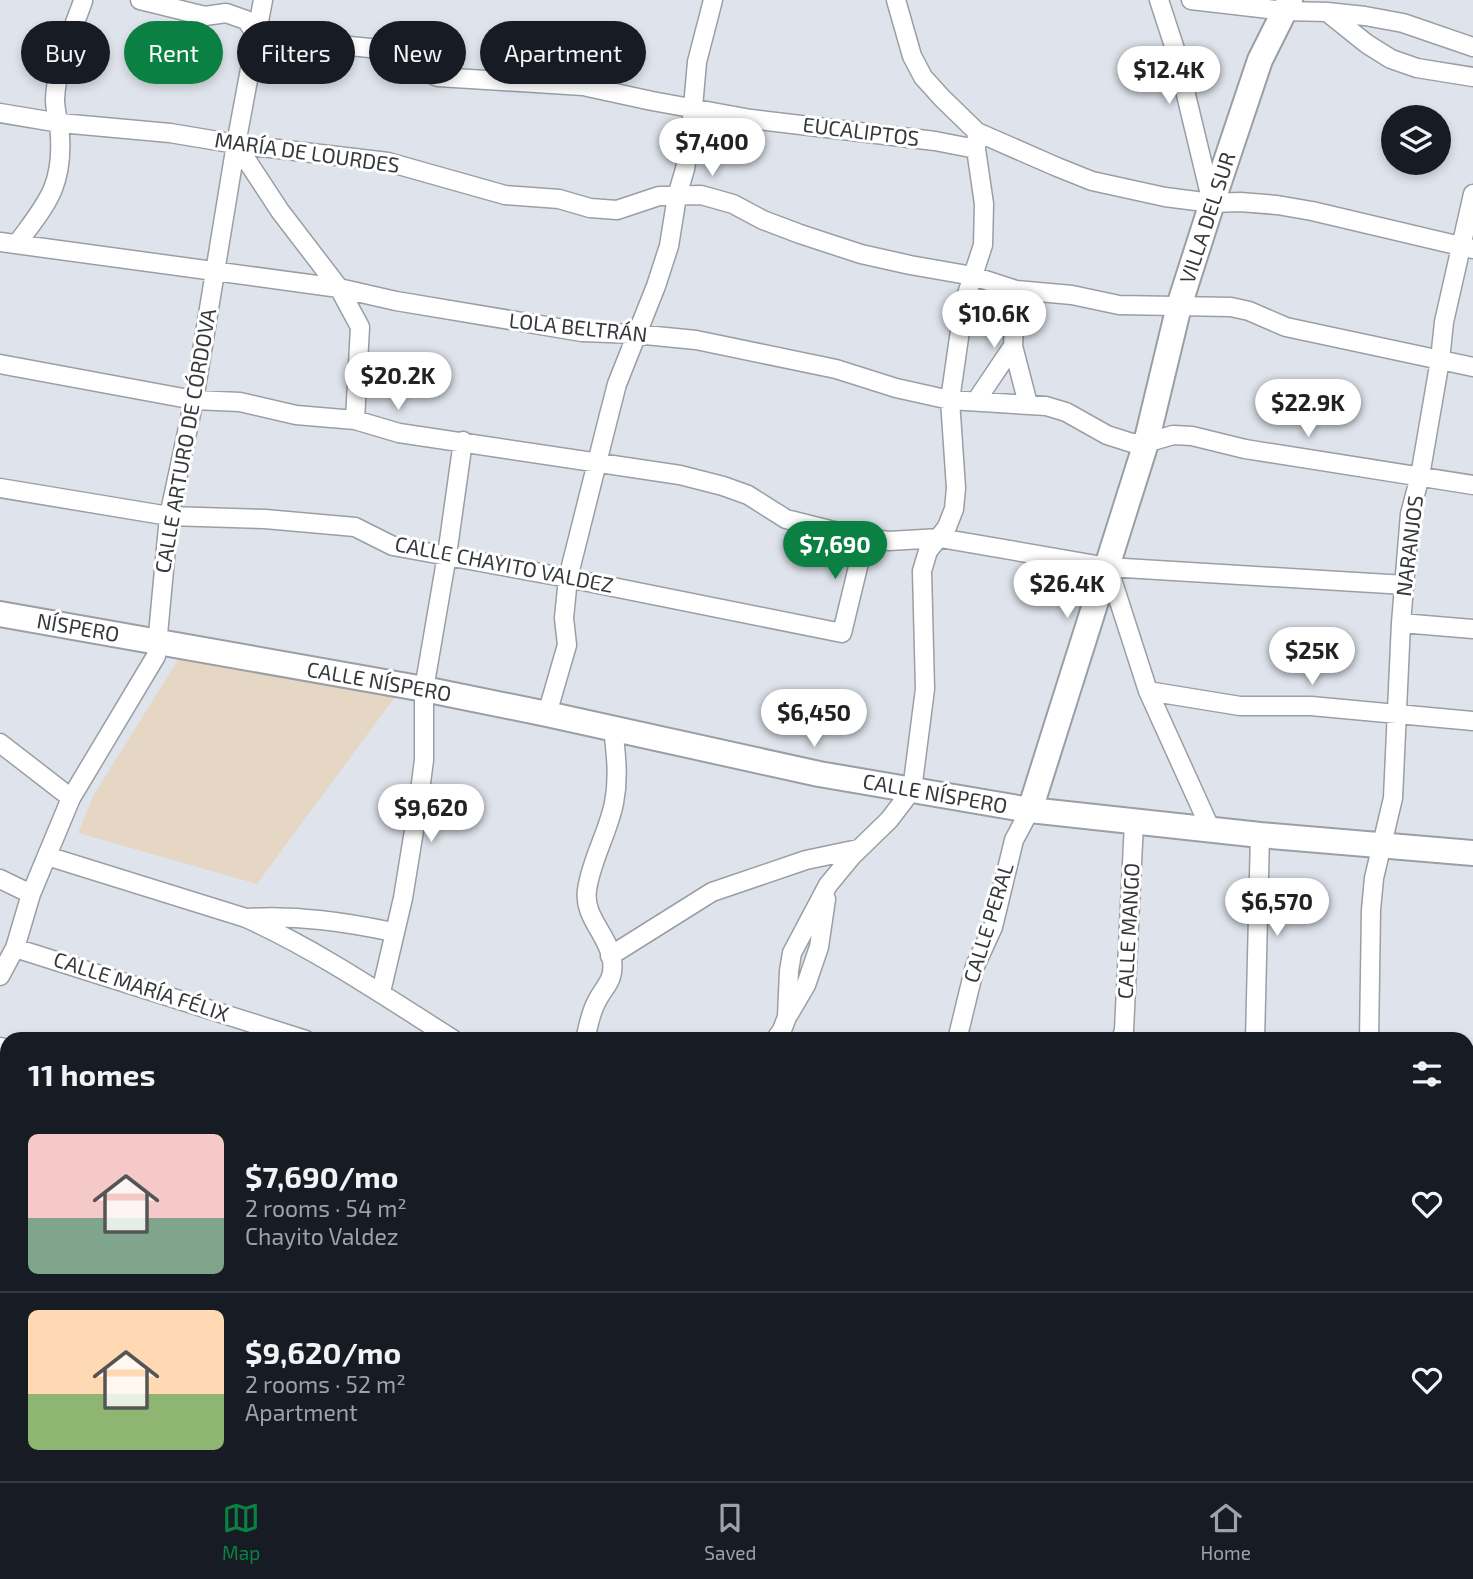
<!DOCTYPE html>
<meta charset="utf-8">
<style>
:root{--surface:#171b24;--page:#242831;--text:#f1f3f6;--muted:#9ea1a6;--line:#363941;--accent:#0b8043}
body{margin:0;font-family:"Exo 2",sans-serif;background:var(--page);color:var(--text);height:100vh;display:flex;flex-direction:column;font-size:26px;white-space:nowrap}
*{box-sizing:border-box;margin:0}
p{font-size:23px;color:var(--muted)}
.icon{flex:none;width:38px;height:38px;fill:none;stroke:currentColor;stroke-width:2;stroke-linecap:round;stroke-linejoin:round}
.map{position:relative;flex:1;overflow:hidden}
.side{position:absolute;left:0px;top:1032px;width:1474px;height:450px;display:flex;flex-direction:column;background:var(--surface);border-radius:21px 21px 0 0;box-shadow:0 4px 10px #0003}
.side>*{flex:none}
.banner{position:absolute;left:21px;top:21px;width:700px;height:63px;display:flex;gap:14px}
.fabs{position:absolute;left:1381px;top:105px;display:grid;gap:14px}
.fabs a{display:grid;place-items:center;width:70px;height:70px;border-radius:50%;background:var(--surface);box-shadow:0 4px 10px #0003;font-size:35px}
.price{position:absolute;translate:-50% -60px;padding:0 16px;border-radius:24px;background:#fff;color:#222;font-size:23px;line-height:46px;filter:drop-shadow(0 2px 4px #0008)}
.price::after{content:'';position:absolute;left:50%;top:42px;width:21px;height:16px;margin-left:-10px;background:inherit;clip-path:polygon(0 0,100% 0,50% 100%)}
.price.on{background:var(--accent);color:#fff}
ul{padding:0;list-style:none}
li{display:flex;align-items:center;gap:21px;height:175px;padding:0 28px}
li+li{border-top:2px solid var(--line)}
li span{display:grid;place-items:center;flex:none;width:196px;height:140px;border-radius:10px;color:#555}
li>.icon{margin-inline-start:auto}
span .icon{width:84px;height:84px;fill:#fffc;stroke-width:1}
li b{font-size:30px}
h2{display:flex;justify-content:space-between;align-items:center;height:84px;padding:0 28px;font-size:30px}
.tag{padding:0 24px;border-radius:32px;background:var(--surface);box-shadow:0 4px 10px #0003;font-size:24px;line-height:63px}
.tag.on{background:var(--accent);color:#fff}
.tab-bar{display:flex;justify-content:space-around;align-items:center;height:98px;border-top:2px solid var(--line);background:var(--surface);font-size:19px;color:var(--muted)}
.tab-bar a{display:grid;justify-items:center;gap:4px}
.tab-bar .on{color:var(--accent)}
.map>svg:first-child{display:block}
</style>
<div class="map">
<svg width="1473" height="1481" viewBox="0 0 1473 1481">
<rect width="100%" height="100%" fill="#dfe4ec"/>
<path fill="#e6d7c5" d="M183,652l215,41 -141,191 -179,-51 15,-37z"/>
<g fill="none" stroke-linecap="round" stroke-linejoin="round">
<defs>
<path id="street" d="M140,0l65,16 21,-3 20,7 12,17 122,12c21,7 38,20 58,28l145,9 69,15 99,18 184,22 41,8
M896,0l16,56 11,21 19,21 35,34 80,35 35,14 73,16 47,6 28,-1 37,3 35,6 161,38
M1159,0l16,49 37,154
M1191,0l94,11 42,1 38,4 38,7 70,24
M1327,12l40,32 24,15 26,9 56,9
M0,113l60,10 110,10 66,11 152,18 117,33 54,4 31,9 27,2 42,-14 42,-1 32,9 30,16 37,14 61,20 49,11 63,11 43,14 56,5 47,10 112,2 18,4 37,16 28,6 159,34
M236,144l44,67 59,77 21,39 -5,93
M0,242l339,46 57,13 186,31 53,2 61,6 140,29 60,19 54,12 96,6 20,6 41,23 25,8h14l27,-8 19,1 53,13 228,36
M17,244c28,-39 46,-56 43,-107 0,-12 -5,-25 -5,-37 1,-34 17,-68 28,-99
M1016,290l-3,56 15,58
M0,364l194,36 46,2 56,13 59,5 44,13 281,42 43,11 25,9 38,24 72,18 31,4 51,-3 168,29 297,18
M976,401l37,-55
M0,488l169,28 96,3 90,8 38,19 175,32 274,55 23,-95
M1108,567l40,124 63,139
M1401,623l72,6
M1148,691l92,15h71l162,15
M547,714l20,-69 -3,-27 4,-40 41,-163 8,-31 39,-98 13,-40 8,-50 8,-27 5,-28 7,-79 16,-62
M0,743l71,55
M47,856l199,62c73,33 140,79 208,122
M0,879l31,15
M248,918c50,-3 97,4 145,14
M15,948l291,92
M610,956l102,-64 94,-32 52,-11
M0,976l15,-28 16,-54 40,-96 85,-142 13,-140 25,-116 42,-256 27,-144
M381,992l22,-94 15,-92 6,-46v-71l23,-134 16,-114
M789,1014l17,-29 13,-38 7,-48
M585,1040c3,-12 5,-26 11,-37 7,-16 19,-21 16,-43 -4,-26 -29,-43 -25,-70 4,-30 21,-57 27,-87 5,-26 2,-49 -1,-75
M775,1040l7,-10 5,-13 2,-46 3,-18 36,-68 24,-29 37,-36 23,-30 13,-101 -3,-118 6,-20 19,-24 7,-18 2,-21 -6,-88 14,-97 19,-58 1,-41 -8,-55 1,-17
M957,1040l18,-74 18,-39 21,-87 16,-30
M1121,1040l3,-10 10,-208
M1255,1040l5,-205
M1369,1040l2,-130 3,-32 19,-80 8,-175 9,-109 10,-38 20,-116 4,-38 29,-128
M0,1047l7,2
M1466,1145h7
M0,1149l7,2
M0,1246l7,2
M0,1268l7,15
M1466,1272l7,-60
M1466,1341l7,1
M0,1370l7,1
M57,1475l56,6
M254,1475l2,6
M392,1475l17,6
M704,1475l17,6
M1051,1475l20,6
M438,1481l2,-6
M600,1481l3,-6
M809,1481l2,-6
M1088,1481l1,-6
M1212,1481l1,-6
M1330,1481v-6"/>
<path id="secondary" d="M0,614l424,75 123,25 272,60 211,36 230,25 213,18
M1030,810l116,-367 33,-137 33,-103 48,-143 30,-60"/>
</defs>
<use href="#street" stroke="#9a9ea5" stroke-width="21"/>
<use href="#secondary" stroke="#9a9ea5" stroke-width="28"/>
<use href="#street" stroke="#fff" stroke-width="18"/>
<use href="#secondary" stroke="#fff" stroke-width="24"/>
</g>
<g text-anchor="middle" stroke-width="6" stroke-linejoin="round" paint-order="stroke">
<g font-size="21" fill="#36383b" stroke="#fff">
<text transform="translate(861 132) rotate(7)" y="7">EUCALIPTOS</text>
<text transform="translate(307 153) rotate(8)" y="7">MARÍA DE LOURDES</text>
<text transform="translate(1208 218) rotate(-72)" y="7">VILLA DEL SUR</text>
<text transform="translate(578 328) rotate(6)" y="7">LOLA BELTRÁN</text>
<text transform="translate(186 441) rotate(-80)" y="7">CALLE ARTURO DE CÓRDOVA</text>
<text transform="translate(1410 546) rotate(-83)" y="7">NARANJOS</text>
<text transform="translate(504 565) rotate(11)" y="7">CALLE CHAYITO VALDEZ</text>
<text transform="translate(78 628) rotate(10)" y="7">NÍSPERO</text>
<text transform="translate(379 682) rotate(10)" y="7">CALLE NÍSPERO</text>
<text transform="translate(935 794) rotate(10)" y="7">CALLE NÍSPERO</text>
<text transform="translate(989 923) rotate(-73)" y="7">CALLE PERAL</text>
<text transform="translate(1129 931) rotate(-87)" y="7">CALLE MANGO</text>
<text transform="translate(141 987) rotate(18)" y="7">CALLE MARÍA FÉLIX</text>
</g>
</g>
</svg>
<div class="fabs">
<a><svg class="icon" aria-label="layers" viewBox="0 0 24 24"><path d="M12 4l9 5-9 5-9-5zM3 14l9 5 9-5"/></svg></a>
</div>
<b class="price" style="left:1169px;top:106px">$12.4K</b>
<b class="price" style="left:712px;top:178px">$7,400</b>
<b class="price" style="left:994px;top:350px">$10.6K</b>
<b class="price" style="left:398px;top:412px">$20.2K</b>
<b class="price" style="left:1308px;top:439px">$22.9K</b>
<b class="price on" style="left:835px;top:581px">$7,690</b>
<b class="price" style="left:1067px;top:620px">$26.4K</b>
<b class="price" style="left:1312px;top:687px">$25K</b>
<b class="price" style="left:814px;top:749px">$6,450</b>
<b class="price" style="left:431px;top:844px">$9,620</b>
<b class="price" style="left:1277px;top:938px">$6,570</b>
<div class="banner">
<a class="tag">Buy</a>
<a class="tag on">Rent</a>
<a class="tag">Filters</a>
<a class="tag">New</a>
<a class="tag">Apartment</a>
</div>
<section class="side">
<h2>11 homes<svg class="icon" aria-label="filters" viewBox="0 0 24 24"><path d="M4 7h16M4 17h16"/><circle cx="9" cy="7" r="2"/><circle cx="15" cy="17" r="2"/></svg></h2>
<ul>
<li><span style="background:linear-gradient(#f6c9c9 60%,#7fa58c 0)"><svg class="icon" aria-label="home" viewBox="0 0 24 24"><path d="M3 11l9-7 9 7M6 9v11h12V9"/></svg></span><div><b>$7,690/mo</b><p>2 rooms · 54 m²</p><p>Chayito Valdez</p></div><svg class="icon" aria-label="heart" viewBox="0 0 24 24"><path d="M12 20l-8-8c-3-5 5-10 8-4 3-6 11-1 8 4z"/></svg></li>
<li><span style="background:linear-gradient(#ffd9b3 60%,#8fb573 0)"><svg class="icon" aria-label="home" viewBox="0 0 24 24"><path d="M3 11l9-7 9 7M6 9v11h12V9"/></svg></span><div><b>$9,620/mo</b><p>2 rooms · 52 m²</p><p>Apartment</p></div><svg class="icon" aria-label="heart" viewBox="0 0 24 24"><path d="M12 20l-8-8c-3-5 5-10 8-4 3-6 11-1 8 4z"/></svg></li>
</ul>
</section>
</div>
<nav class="tab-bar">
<a class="on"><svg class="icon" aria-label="map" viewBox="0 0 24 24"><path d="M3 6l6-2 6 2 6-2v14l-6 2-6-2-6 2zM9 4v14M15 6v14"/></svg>Map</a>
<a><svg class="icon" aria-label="saved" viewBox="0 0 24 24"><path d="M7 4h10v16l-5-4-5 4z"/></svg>Saved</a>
<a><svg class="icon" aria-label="home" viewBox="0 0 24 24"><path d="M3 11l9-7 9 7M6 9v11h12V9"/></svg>Home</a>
</nav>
